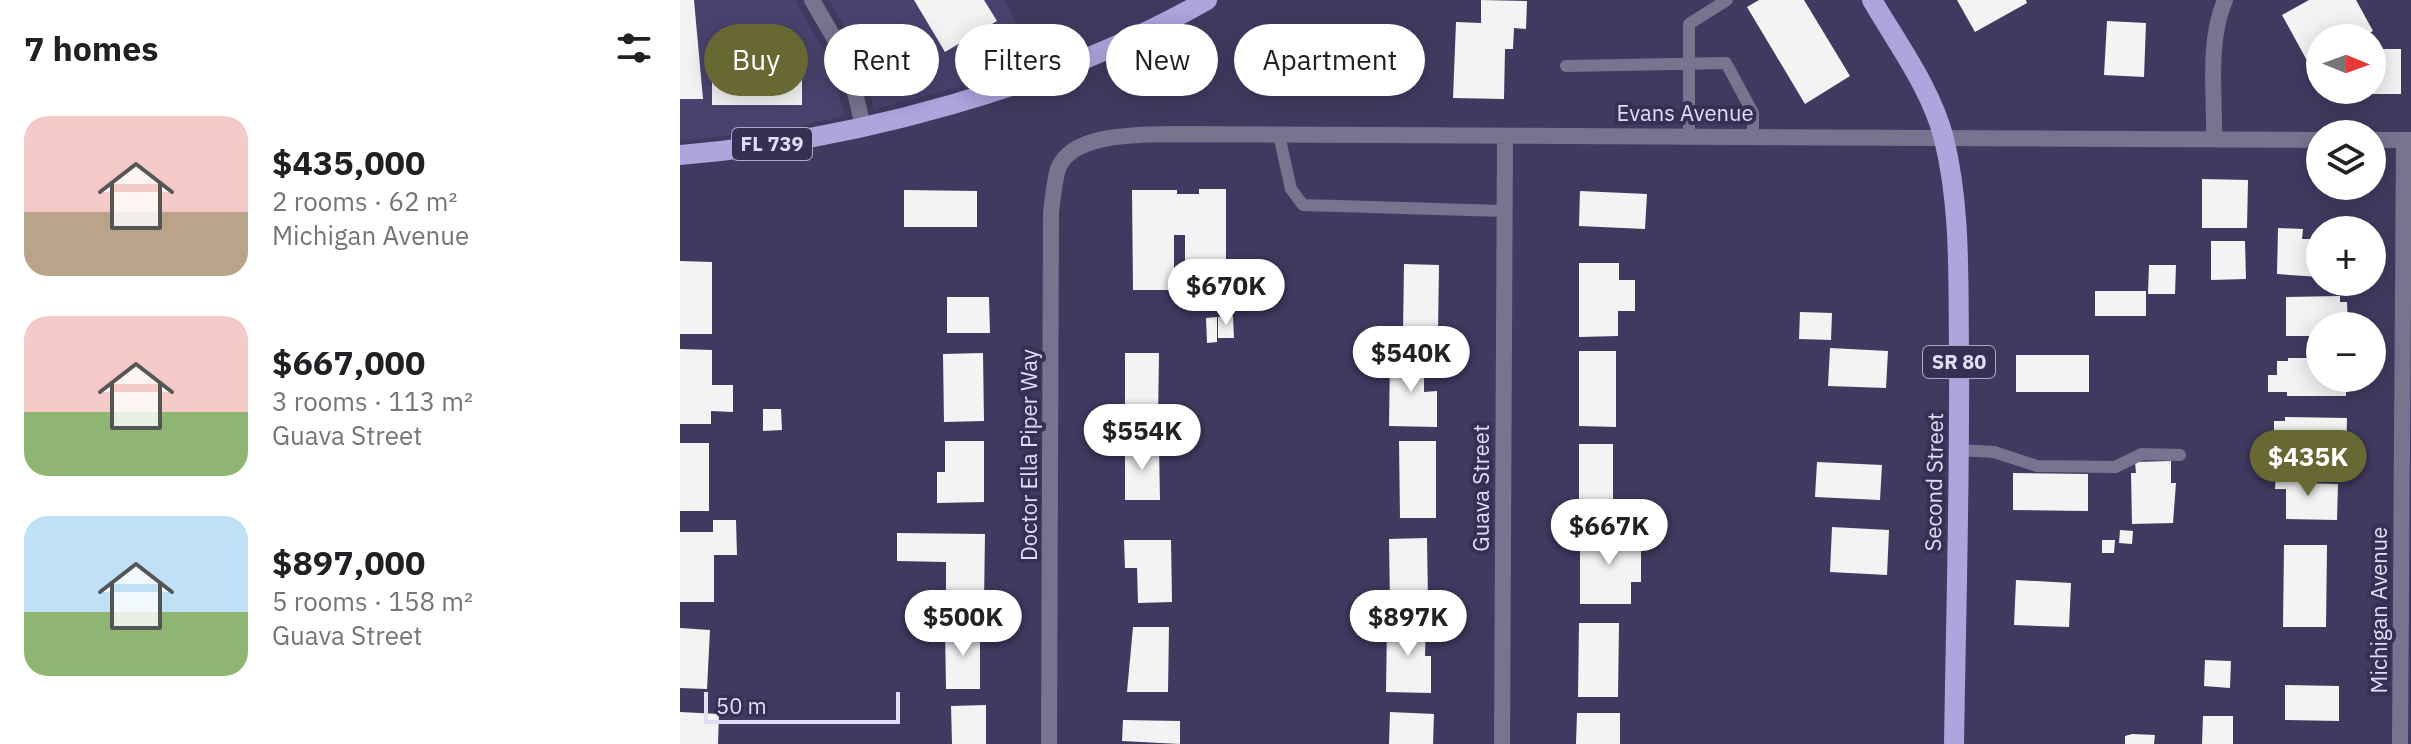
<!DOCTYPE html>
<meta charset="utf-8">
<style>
:root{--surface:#fff;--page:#f2f2f2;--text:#202124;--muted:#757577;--accent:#676832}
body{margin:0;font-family:"IBM Plex Sans",sans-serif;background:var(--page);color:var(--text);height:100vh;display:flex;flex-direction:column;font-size:30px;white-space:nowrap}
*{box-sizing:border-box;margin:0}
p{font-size:26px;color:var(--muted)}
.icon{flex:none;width:44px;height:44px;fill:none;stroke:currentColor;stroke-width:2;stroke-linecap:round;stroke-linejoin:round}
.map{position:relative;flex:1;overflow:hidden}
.sheet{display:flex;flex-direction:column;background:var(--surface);width:680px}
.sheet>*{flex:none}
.banner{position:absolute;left:24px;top:24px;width:760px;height:72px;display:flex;gap:16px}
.needle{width:52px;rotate:91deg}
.controls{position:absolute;left:1626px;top:24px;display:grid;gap:16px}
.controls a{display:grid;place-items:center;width:80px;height:80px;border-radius:50%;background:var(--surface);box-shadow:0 4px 20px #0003;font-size:40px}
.scale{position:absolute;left:24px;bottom:20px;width:196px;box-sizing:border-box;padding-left:8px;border:4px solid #e0ddf5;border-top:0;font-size:22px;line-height:28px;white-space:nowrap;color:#e0ddf5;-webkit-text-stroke:6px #363054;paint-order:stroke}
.price{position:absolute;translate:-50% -68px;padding:0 18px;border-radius:28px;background:#fff;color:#222;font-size:26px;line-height:52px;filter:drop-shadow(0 2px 4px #0008)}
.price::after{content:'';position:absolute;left:50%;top:48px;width:24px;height:18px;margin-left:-12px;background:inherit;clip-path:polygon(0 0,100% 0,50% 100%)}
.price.active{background:var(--accent);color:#fff}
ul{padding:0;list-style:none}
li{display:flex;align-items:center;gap:24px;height:200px;padding:0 24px}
li span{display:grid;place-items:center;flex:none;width:224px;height:160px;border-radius:24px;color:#555}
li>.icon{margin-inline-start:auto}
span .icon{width:96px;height:96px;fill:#fffc;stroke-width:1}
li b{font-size:34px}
h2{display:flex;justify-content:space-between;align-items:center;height:96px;padding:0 24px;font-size:34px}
.tag{padding:0 28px;border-radius:36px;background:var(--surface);box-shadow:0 4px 20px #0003;font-size:28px;line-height:72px}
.tag.active{background:var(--accent);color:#fff}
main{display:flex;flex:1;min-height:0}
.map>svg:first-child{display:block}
</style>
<main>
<section class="sheet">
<h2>7 homes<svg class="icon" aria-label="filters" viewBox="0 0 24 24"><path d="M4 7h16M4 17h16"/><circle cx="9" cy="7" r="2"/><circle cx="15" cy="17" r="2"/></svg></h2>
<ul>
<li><span style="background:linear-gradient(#f6c9c9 60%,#b9a48a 0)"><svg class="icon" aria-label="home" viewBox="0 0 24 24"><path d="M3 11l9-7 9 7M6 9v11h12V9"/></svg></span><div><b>$435,000</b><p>2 rooms · 62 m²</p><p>Michigan Avenue</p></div></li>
<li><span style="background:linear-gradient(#f6c9c9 60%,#8fb573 0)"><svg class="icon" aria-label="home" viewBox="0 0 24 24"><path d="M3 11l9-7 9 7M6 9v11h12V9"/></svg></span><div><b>$667,000</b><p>3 rooms · 113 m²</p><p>Guava Street</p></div></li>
<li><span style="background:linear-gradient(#bfe0f5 60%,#8fb573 0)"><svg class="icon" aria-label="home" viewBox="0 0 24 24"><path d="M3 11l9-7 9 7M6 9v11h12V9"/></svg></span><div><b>$897,000</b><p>5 rooms · 158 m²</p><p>Guava Street</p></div></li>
</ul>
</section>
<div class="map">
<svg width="1731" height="744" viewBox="0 0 1731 744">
<rect width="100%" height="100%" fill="#403a60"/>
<path fill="#49426e" d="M0,0h115l32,56 18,60 -52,11 -113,14z
M149,0h175l34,61 -36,14 -128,34 -8,-36 -11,-29z"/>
<path fill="#f3f3f3" d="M0,0h14l9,99h-23z
M234,0h70l13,21 -52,31z
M801,0l46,1 -1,28 -12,-1 -1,21h-8l-1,50 -51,-1 3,-76 25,1z
M1079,0h45l46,76 -45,28 -58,-97z
M1277,0h69l1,3 -52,29z
M1629,0h47l17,31 -13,7h-40v22l-10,6 -28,-51z
M1427,21l39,2 -2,54 -40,-2z
M1692,49h29v45h-43v-4h14z
M32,51h90v54h-90z
M1522,179l46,1 -1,48h-45z
M519,189h27v87h-41v-41h-11v55h-41l-1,-100h45v4h22z
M224,190l73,1v36h-73z
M900,191l67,3 -2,35 -66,-3z
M1598,228l25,1 -1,10h18v38l-43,-3z
M1531,241h34l1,38 -35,1z
M0,261l32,1v72h-32z
M899,263h40v17h16v31h-17v25l-39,1z
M724,264l35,1 -1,67h-35z
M1469,265h27l-1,29h-27z
M1415,291h51v25h-51z
M1660,296v6h7l1,24h-28v10h-34v-39z
M267,297h42l1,36h-43z
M1120,312l32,1 -1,27 -32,-1z
M553,316l1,22h-16v-21z
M537,317v25l-10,1 -1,-25z
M1150,348l58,3 -2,37 -58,-2z
M0,349l32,1v35h21v27l-22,-1v13h-31z
M899,351h37v76l-37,-1z
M303,353l1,68 -40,1 -1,-68z
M445,353h34l-1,68 -33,-1z
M1336,355h73v37h-73z
M710,356h34v36l13,-1v36l-48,-1z
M1608,358h32v20h26v18h-59v-4h-19v-17h9v-14h11z
M83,409h18l1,21 -19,1z
M1605,417l62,1 -1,39 -57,-1 1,-3h-16v-32h11z
M265,441h39v61l-47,1v-31h8z
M719,441h37v77h-36z
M0,443h29v68h-29z
M479,444l1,56h-35v-55z
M899,444h34v68h-34z
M1491,461v22h5l-3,40 -41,1 -1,-51h5l-1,-11z
M1137,462l65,3 -2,35 -65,-3z
M1596,472l24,1 -1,10 39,1 -1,36 -51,-1v-30h-11z
M1333,473l75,1v37l-75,-1z
M33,520h23l1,35h-23v47h-34v-70h33z
M1152,527l57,3 -2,45 -57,-3z
M1440,530l13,1 -1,13 -13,-1z
M217,533l88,1 -1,67h-38v-39l-49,-1z
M900,533h61v49h-10v22h-51z
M747,538l1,65 -38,1 -1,-65z
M444,540h47l1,62 -34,1 -1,-35h-12z
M1422,540h13l-1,13h-12z
M1604,545h43l-1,82h-43z
M1336,580l55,3 -2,44 -55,-2z
M707,621l39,1 -1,34h6v37l-45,-1z
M899,623h40l-1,74h-40z
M265,627h35v62h-34z
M453,627h36l-1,65h-41z
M0,628l30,2 -3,59 -27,-1z
M1525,660l26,1 -1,27 -26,-2z
M1605,685l54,1v35l-54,-1z
M306,705v39h-34l-1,-38z
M0,712l39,2 -1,30h-38z
M710,712l44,2 -1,30h-44z
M897,713h43v31h-44z
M1523,716h30v28h-31z
M443,720l57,1v23l-58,-3z
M1452,734l23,1 -1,9h-29v-8z"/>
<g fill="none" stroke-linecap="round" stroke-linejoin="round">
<path stroke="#777490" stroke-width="12" d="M886,66l160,-3 27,50v24
M599,135l12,54 12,16 201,6
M1009,137v-113l38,-24
M1278,450l36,2 43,14 78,1 27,-13 38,1"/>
<path stroke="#777490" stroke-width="16" d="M132,0l29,50 10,26 12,50
M1534,139c1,-44 -7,-97 11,-139
M1692,140h39
M369,744l2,-532c2,-14 3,-30 7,-43 14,-37 83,-34 114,-35l1148,6
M822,744l3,-608
M1720,744l4,-604"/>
<path stroke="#aca5de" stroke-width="20" d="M1192,0c25,43 60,90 72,139 17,69 14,141 15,211 1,132 -3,263 -5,394
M0,155c173,-14 376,-69 527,-155"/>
</g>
<g text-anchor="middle" stroke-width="8" stroke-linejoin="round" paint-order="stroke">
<g fill="#363054" stroke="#ada9c5" stroke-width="2">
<rect x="52" y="128" width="80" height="32" rx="6"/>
<rect x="1243" y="346" width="72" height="32" rx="6"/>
</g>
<g font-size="20" font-weight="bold" fill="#e0ddf5">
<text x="92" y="151">FL 739</text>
<text x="1279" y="369">SR 80</text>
</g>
<g font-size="22" fill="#e0ddf5" stroke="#363054">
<text x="1005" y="121">Evans Avenue</text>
<text transform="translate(349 455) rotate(-90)" y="8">Doctor Ella Piper Way</text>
<text transform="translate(1254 482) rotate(-89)" y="8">Second Street</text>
<text transform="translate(801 488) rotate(-90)" y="8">Guava Street</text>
<text transform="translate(1699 610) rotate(-90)" y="8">Michigan Avenue</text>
</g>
</g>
</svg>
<div class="controls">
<a><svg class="needle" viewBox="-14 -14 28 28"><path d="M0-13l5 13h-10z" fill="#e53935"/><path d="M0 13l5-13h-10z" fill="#757577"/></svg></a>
<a><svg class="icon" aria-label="layers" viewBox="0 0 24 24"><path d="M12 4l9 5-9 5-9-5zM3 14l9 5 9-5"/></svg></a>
<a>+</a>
<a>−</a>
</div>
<div class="scale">50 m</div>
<b class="price" style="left:546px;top:327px">$670K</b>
<b class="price" style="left:731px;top:394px">$540K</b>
<b class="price" style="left:462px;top:472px">$554K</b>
<b class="price active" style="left:1628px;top:498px">$435K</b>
<b class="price" style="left:929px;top:567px">$667K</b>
<b class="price" style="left:283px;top:658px">$500K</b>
<b class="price" style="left:728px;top:658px">$897K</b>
<div class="banner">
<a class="tag active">Buy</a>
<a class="tag">Rent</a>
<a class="tag">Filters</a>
<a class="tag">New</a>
<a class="tag">Apartment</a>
</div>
</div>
</main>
